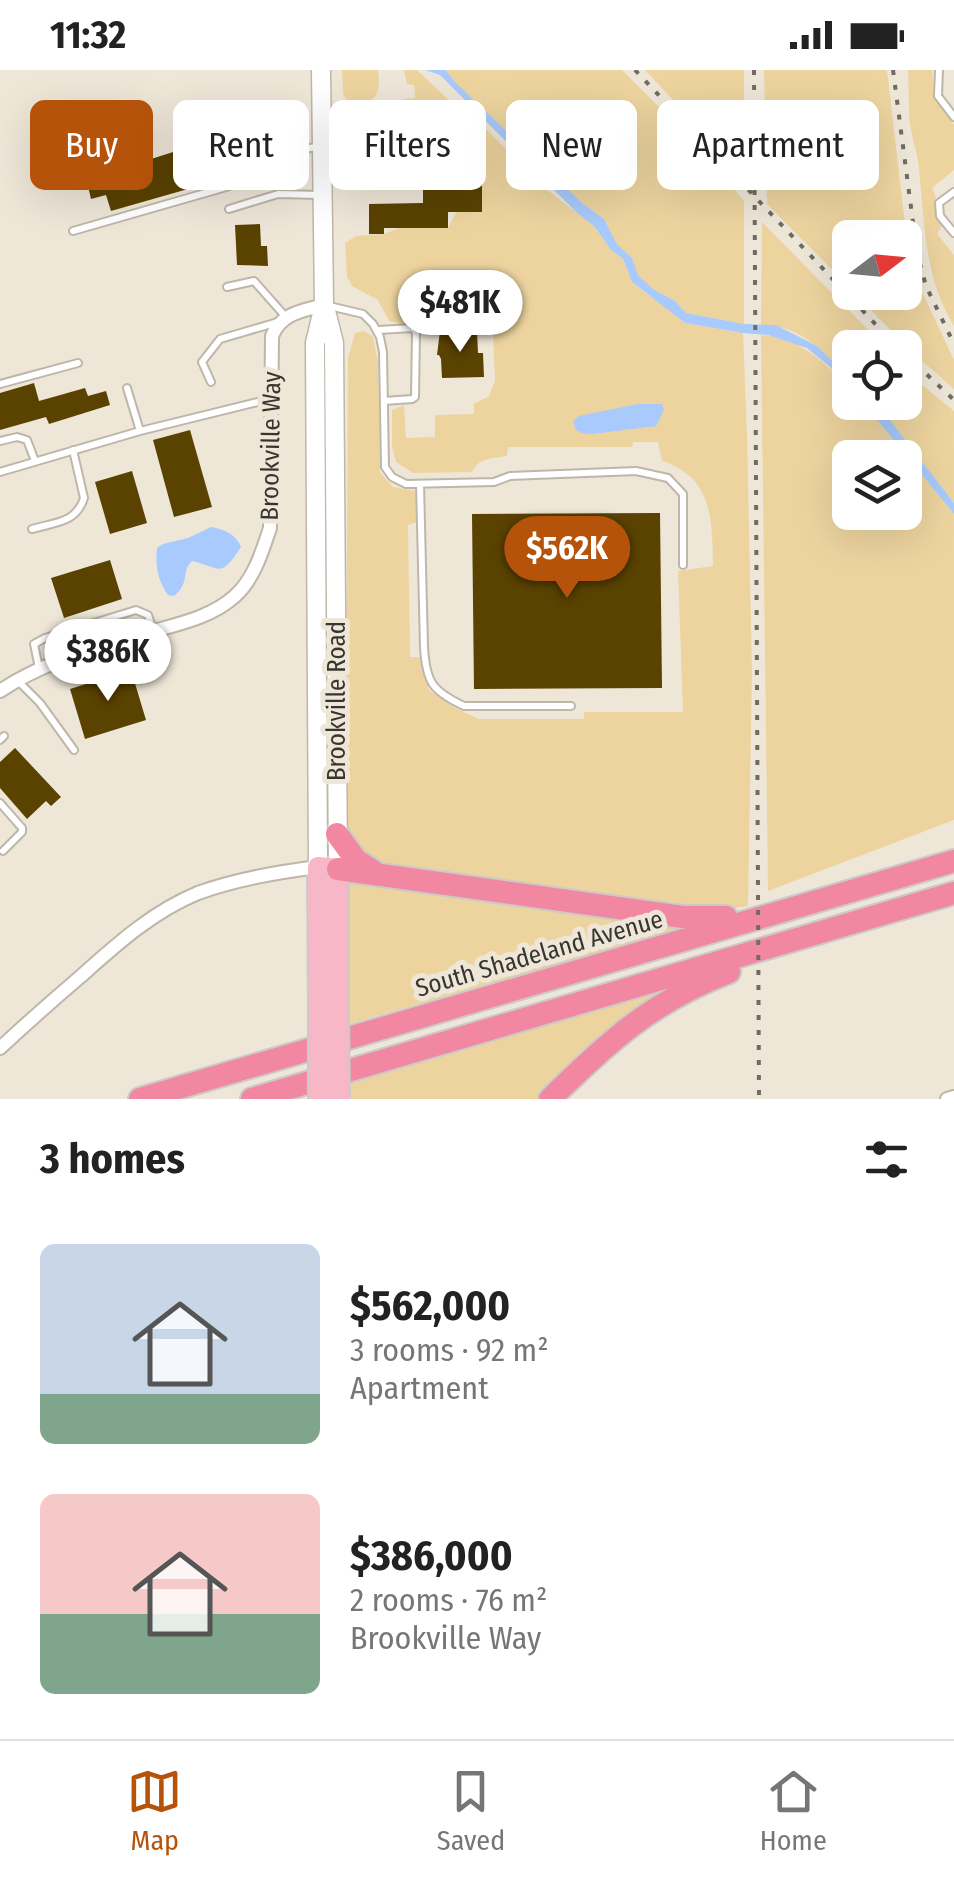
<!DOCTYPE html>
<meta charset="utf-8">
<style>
:root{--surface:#fff;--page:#f6f6f6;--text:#222;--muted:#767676;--line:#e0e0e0;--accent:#b45309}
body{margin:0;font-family:"Fira Sans Condensed",sans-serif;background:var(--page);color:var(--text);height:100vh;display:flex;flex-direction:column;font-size:38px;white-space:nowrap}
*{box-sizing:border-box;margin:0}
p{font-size:32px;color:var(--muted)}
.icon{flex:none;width:55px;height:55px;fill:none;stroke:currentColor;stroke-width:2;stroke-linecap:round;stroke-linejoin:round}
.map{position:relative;height:1029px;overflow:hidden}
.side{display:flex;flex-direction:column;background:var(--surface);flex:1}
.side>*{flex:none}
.top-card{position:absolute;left:30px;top:30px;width:895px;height:90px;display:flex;gap:20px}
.needle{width:65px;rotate:74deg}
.controls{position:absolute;left:832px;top:150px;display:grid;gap:20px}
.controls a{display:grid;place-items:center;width:90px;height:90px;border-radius:15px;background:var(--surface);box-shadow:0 10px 40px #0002;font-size:50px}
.price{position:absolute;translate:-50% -85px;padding:0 22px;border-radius:35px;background:#fff;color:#222;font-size:32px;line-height:65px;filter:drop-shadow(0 2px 5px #0008)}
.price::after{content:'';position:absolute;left:50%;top:60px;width:30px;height:22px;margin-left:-15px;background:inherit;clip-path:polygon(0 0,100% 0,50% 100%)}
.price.active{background:var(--accent);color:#fff}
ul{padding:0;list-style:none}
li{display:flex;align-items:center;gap:30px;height:250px;padding:0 40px}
li span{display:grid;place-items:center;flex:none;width:280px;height:200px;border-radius:15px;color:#555}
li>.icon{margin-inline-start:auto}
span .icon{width:120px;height:120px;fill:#fffc;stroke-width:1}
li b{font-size:42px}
h2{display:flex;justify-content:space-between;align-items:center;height:120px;padding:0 40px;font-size:42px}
.pill{padding:0 35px;border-radius:15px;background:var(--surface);box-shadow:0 10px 40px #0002;font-size:35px;line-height:90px}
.pill.active{background:var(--accent);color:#fff}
.status{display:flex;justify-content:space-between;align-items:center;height:70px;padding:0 50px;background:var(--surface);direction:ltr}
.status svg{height:28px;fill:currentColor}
.tab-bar{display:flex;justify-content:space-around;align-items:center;height:140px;border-top:2px solid var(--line);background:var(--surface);font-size:28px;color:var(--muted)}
.tab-bar a{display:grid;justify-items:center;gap:5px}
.tab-bar .active{color:var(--accent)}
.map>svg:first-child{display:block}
</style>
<div class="status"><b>11:32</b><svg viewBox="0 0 49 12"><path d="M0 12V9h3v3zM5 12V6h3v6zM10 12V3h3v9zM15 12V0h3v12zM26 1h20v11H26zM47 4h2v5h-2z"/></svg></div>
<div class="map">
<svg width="954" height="1029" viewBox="0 0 954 1029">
<rect width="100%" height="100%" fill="#eee7d8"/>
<path fill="#edd49f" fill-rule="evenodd" d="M342,0h36c3,26 -2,35 -30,32l-5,-8z
M404,0h13l38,36 18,10 73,73 48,37 17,24 12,9 9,23 16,13 11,6 26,22 58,10 4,102 5,237 -4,234 -18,3h-36l-312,-42c-12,-6 -29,-19 -34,-32 -7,-21 -4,-65 -5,-88l3,-3 2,-386 7,-25 9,-2 9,6 5,25 2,110 13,15 22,4 2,31 -9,3 2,132h10l9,33 26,18 24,11h105v-7h99l-5,-141 35,-5c-1,-46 0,-89 -51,-105l-4,-19h-25l-1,5h-124l-1,9c-14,2 -29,2 -35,16l-59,1 -17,-11 -4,-15v-37l12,-5 2,33 29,-1v-22l39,-1v-10l15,-8 6,-15 -2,-46 -9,-20 -7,-5 -39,1 -24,12 -12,1 -13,-3 -11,-21 -26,-14 -5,-9 -2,-34 11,-7 28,-2 15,-6h49l34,-65c-12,-36 -15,-41 -55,-38l-1,2 -70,13 -13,-6v-16l7,-7 27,1 7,3 21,-6 -2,-10 12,-1 -1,-13 -7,-1z
M446,0h176l66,66 56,65v123l-58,-11 -11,-12 -22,-12 -16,-15 -5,-16 -15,-14 -13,-25 -23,-17 -127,-121z
M645,0h99v106z
M764,0h123l21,180 9,31 37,79v29l-42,-37 -58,-59 51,-1v-54h-55v50l-83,-84z
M908,0h24l2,24 20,31v45l-22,18c9,14 -3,19 10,38l-5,8 17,21v71c-30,-48 -29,-102 -35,-156 -1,-16 -7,-31 -9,-46 -2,-18 -1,-36 -2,-54z
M762,152l123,125 -35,1v30c-25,-25 -51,-54 -89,-53z
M761,265c39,3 64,27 89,54v13l13,1 91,111v306l-186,71zM850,388h55v54h-55z
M905,298l16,16 33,27v92l-64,-83 -16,-17 31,-1z
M348,809l343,46 -342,99z
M711,900l-138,93 -35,36h-187v-19z"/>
<path fill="#a8cafc" d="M425,0h21l8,11 127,121 23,17 13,25 15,14 6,17 15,14 22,12 11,12 58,11 32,1 41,21 32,31 1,12 -20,-22 -23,-19 -39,-13 -25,-2 -58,-10 -53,-41 -9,-23 -12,-9 -17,-24 -18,-14 -136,-137z
M863,333h11l16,17 64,83v11z
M638,334h24l2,6 -8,16 -64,8 -10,-1 -6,-3 -3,-9 6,-5z
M211,457c13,2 25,7 30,20 -21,32 -20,21 -49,14 -12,12 -1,21 -18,35l-6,-1c-10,-14 -13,-29 -11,-47l6,-4 25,-6z"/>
<path fill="#5a4201" d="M239,61l12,40 -140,40 -5,-16 -15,4 -3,-13 15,-5 -2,-6z
M482,93v49h-34v16h-64v6h-15v-30l54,-1v-24h34l-1,-15z
M260,154l1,22h6l1,20 -31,-1 -2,-40z
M440,261h37l1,22h5l1,24 -42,1 -1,-19 -2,-4h-2z
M34,313l5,18 46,-13 3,8 18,-5 4,14 -61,19 -3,-7 -46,13v-37z
M190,360l22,77 -38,10 -21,-77z
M132,401l15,52 -37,11 -15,-52z
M660,443l2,175 -188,1 -2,-175z
M110,490l12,39 -58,19 -13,-40z
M131,600l15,50 -61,19 -15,-50z
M15,678l46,49 -10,9 -5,-5 -19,18 -27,-31v-26z"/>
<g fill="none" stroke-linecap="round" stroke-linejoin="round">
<defs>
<path id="lane" d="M939,0l-1,26 16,21
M954,122l-15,11 1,13 14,17
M229,139l49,-15 43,1
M73,161l181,-52 22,-21 12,-6 33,-6
M227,217l27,-6 31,35
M325,235l38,9 10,10 7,13 3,15 2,115 7,10 14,7 88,-2 16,-6 126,-5 32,7 15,16v71
M378,260l35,-2 3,5 -1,64 -3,2 -28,2
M211,312l-9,-20 18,-23 58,-17
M0,314l78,-21
M127,318l13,43 130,-32
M0,371l17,-4 10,3 8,21
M0,402l140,-41
M420,414l4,163c2,35 8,44 40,59h107
M32,459c24,-7 44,-6 52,-31l-11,-48
M39,598l-5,-24 11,-6 91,-28 12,5 5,16
M18,611l22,22 34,47
M0,670l4,-4
M0,733l22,25v4l-19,19"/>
<path id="street" d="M0,621c46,-31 98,-43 150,-59 29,-8 62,-15 85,-36 19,-17 27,-44 35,-68l2,-192c9,-23 30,-25 52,-31
M0,978c26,-24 53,-48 80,-71 37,-33 72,-65 118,-84 38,-14 80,-21 120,-26
M947,1029l7,-2"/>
<path id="secondary" d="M326,241l8,32 4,526
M318,797l-3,-524 9,-38 -3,-235"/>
<path id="primary" d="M319,944l-1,-147 20,2v140"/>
<path id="highway" d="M337,764l19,26 17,11
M338,799l345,48h43
M140,1029l814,-238
M252,1029l702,-206
M550,1029c58,-57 101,-97 179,-127"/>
</defs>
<use href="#lane" stroke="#beb7a9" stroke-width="10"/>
<use href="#street" stroke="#beb7a9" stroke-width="16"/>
<use href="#secondary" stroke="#beb7a9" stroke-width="21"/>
<use href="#primary" stroke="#cbcac9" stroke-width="24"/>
<use href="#highway" stroke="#cbcac9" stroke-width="26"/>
<use href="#lane" stroke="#fff" stroke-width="6"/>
<use href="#street" stroke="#fff" stroke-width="12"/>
<use href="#secondary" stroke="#fff" stroke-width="18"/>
<use href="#primary" stroke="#f7b7c6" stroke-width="20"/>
<use href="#highway" stroke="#f187a0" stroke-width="22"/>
<path stroke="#706c64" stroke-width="4" stroke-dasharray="5 10" stroke-linecap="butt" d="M635,0l263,278
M754,0l5,1029
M893,0l24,183 9,33 28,58
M905,284l49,46"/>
<defs>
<path id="primary-bridge" d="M338,939l1,90
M319,944v85"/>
</defs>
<use href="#primary-bridge" stroke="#cbcac9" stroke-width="24" stroke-linecap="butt"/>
<use href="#primary-bridge" stroke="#f7b7c6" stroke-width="20"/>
</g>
<g text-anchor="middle" stroke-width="10" stroke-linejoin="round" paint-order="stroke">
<g font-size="25" fill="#383530" stroke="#eee7d8">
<text transform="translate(270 376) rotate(-89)" y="9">Brookville Way</text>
<text transform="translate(336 631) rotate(-90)" y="9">Brookville Road</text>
<text transform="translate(539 883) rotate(-16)" y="9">South Shadeland Avenue</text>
</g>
</g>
</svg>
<div class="controls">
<a><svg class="needle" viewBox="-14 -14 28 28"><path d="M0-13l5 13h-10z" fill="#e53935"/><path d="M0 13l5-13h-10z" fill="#767676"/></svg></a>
<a><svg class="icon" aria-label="locate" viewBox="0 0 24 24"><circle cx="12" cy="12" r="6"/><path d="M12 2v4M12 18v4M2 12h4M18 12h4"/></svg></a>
<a><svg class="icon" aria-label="layers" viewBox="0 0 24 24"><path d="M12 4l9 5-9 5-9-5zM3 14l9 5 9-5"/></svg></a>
</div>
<b class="price" style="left:460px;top:285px">$481K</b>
<b class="price active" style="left:567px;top:531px">$562K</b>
<b class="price" style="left:108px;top:634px">$386K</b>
<div class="top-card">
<a class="pill active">Buy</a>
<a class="pill">Rent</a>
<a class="pill">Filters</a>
<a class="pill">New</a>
<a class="pill">Apartment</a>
</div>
</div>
<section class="side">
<h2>3 homes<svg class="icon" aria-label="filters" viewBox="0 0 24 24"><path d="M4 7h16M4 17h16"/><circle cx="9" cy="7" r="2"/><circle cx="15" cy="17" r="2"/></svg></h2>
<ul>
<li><span style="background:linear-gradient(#c9d6e8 75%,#7fa58c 0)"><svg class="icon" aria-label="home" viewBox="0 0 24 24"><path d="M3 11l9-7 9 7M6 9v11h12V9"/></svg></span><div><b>$562,000</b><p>3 rooms · 92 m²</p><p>Apartment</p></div></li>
<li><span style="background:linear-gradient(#f6c9c9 60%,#7fa58c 0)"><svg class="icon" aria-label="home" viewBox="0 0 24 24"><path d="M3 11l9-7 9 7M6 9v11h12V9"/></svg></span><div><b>$386,000</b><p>2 rooms · 76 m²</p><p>Brookville Way</p></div></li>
</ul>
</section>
<nav class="tab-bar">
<a class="active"><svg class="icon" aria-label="map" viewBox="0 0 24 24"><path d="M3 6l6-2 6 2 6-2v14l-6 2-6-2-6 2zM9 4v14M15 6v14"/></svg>Map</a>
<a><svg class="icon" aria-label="saved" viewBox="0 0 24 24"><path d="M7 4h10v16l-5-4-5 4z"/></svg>Saved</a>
<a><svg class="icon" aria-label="home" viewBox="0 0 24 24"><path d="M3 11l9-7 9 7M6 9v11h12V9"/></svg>Home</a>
</nav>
